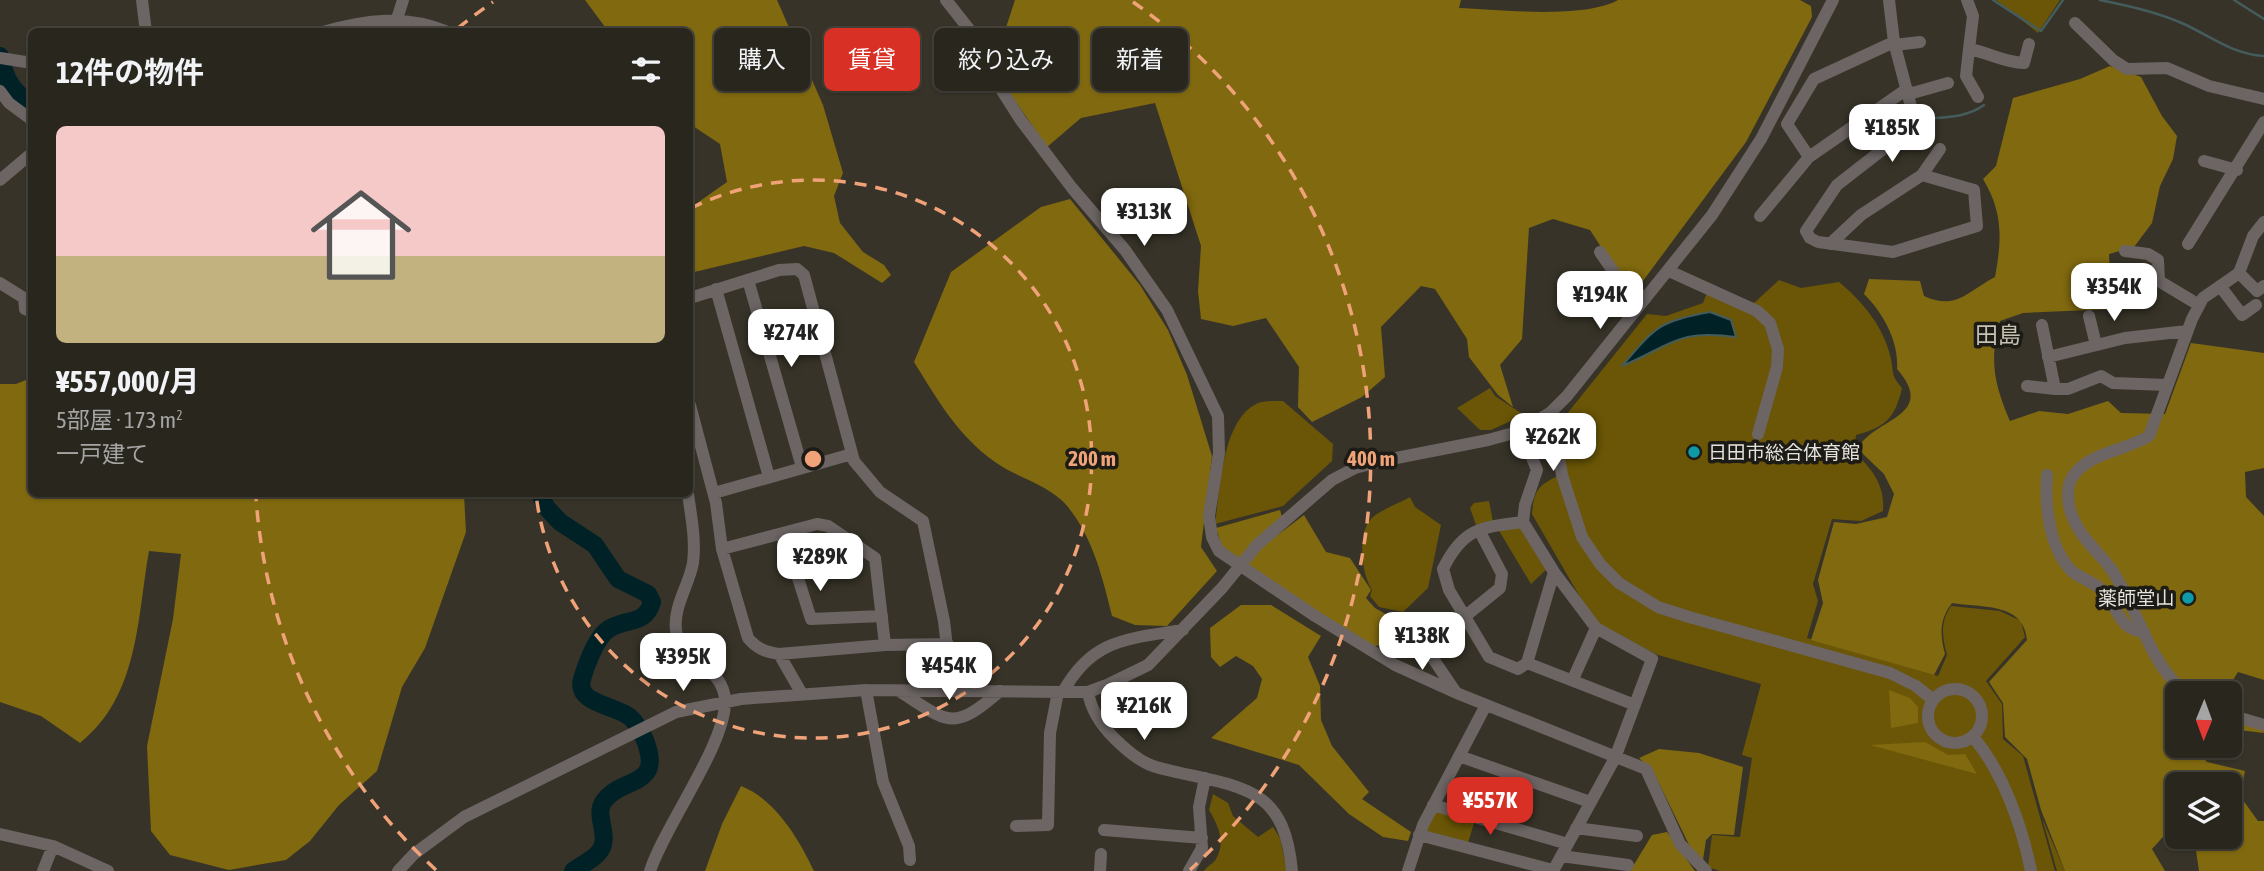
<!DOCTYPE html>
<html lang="ja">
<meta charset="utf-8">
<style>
:root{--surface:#29261e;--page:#312e27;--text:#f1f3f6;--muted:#a5a5a4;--line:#45433c;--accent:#d93025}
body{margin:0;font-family:"Asap Condensed","Noto Sans JP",sans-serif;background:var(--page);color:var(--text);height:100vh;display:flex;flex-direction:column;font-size:26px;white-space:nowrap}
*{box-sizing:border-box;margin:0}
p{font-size:23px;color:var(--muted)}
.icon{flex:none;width:38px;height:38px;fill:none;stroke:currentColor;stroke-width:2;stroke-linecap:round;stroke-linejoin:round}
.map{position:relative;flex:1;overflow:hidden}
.details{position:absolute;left:28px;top:28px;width:665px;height:469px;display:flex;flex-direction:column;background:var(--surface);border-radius:10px;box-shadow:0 2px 5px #0004,0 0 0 2px var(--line)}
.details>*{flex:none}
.banner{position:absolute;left:714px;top:28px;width:665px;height:63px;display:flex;gap:14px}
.needle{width:46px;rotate:181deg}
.tools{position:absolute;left:2165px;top:681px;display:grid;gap:14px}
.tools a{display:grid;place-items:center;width:77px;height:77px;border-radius:10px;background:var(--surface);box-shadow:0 2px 5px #0004,0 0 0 2px var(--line);font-size:35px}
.price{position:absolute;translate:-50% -60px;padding:0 16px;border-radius:14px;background:#fff;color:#222;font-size:23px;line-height:46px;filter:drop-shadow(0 2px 4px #0008)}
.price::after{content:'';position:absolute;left:50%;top:42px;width:21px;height:16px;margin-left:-10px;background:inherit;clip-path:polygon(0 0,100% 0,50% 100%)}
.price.current{background:var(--accent);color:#fff}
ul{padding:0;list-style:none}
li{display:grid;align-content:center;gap:14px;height:371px;padding:0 28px}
li span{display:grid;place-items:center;height:217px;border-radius:10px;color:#555}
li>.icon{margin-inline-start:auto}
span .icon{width:126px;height:126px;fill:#fffc;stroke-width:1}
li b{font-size:30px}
h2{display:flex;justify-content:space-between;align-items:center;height:84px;padding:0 28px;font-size:30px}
.pill{padding:0 24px;border-radius:10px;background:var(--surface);box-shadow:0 2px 5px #0004,0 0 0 2px var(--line);font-size:24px;line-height:63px}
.pill.current{background:var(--accent);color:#fff}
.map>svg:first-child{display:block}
</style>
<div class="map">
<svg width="2264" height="871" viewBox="0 0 2264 871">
<rect width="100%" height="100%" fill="#373328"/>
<path fill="#6a5606" d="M1996,0h64l-22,33z
M1779,280l22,8 38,-6c24,20 45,45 52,77 3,16 0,16 11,29 -7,30 -16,39 -46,47l-2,17c19,18 31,33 29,59l-22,10 -29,-2 -19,65 5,17 -11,37 131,38 9,-21c-5,-19 -7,-33 4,-49l49,5 21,10 4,16 -39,44 16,23 1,35 20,17 32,115h-335l-12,-4 4,-32 28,2 12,-79 -10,-3 19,-71 -103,-29 -63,-32 -63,-109c2,-28 9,-30 34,-42l-4,-52 85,-106 19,2 37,-13 6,-16 45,16z
M1490,388l5,8 29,19 -33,15h-11l-23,-22z
M1283,401l50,43 -1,17 -49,45 -68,18c5,-34 7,-103 41,-120 7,-4 19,-3 27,-3z
M1410,497l5,10 26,18 -13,63 -25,24 -24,-5 -9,-11 2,-6c-10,-15 -15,-54 -2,-70 9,-10 28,-16 40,-23z
M1489,501l4,21 -17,3 -6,-17 4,-5z
M1523,526l26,41 -18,17 -33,-55z
M1213,794l15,9 5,13 25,21 15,-10 7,11 7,33h-83c3,-5 9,-7 12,-12 10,-17 2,-34 -7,-49z
M1435,810l40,10 -7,23 -43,-11z
M2042,818l23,53h-8z"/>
<path fill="#80690f" d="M585,0h192l46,105 20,68 -9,23 6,27 23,29 21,13 7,10 -9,8 -48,-30 -30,-7 -114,27v-65l37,-26 -7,-38 -30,-20v-92l-82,-1z
M1015,0h446l-2,8c42,2 125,11 159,-8h182l11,6 1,11 -66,125 -109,147 -14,-8 -33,-51 -37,-11 -24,9 -7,111 -22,26 13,42 -15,-12 -29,-38 -2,-18 -32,-50 -14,-3 -40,41 4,50 -23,20 -50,25 -14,-15 1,-40 -33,-49 -33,8 -32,-7 -3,-28 3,-45 -46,-143 -74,15 -34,29 -40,-58 -10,-34z
M2110,66l31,11 21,39 15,20 -4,23 -13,27 -8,37 -18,24 -25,7 3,55 -89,4 -23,8c-11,39 -6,63 10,100l29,-10 29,3 40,-13 13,12 44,1 26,-71 73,10v115l-19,4 1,25 18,19v164l-26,-8 -13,21h-48v53h24l-3,5 9,11 38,9 -5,25 18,25h6v50h-65l-5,-34 36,-1v-52h-53v43l-6,1 -19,21 13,22h-100l-24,-61 -14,-51 -22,-22 -2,-34 -14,-21 38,-42c-3,-38 -46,-32 -75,-37 -13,17 -12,31 -7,51l-11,21 -123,-35 12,-37 -5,-23 16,-58 22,2 31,-7 7,-23 -10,-20 -21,-20 -3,-9c18,-27 77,-30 37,-76 2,-28 -14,-56 -33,-75l5,-15 51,2 4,15c32,15 44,-5 71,-19 7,-38 8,-65 -12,-98l13,-13 17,-68 67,-19z
M1070,199l70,86 28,45 19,45 25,81 -11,91 16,24 -50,55 -32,-1 -23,-9c-9,-37 -19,-78 -44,-109 -18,-22 -51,-29 -73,-45 -37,-26 -58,-63 -81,-100l37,-90 90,-65z
M31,378l1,116h432l2,38 -41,116 -23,39 -25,84 -38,34 -29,36 -24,19 -57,10 -59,-15 -19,-24 -4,-85 26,-127 8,-65 -32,-3c-12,68 -10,145 -69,192l-39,-27 -41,-14v-318h16z
M1280,510l2,7 -44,42 -16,-12 -6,-19z
M1304,515l22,37 24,6 21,32 -5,8 9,10 21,12 -4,22 -20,5 -126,-82 17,-19z
M1241,605h30l50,31 -13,21 12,29 1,34 11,26 37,46 -7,7 49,33 -3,9 -25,-4 -34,-23 -50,-49 -88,-27 46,-40 5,-19 -9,-13 -17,-10 -16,11 -9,-10 -1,-29z
M1889,690l21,8 8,9v16l-27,5z
M2230,707l31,13 3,13 -34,-4z
M1925,742l23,13 17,-1 12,20 -107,-29z
M1659,749l40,4 44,14 -9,68 -22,-1 -6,6 -3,20 -10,-7 -40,-82 -14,-13z
M741,786c34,13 58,53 73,85h-109l17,-47z
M1667,832l28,39h-65l22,-36z"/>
<path fill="#002227" stroke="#455c5d" stroke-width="2" d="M1710,312l21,8 5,17c-59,-8 -64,8 -114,29 33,-38 36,-45 88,-54z"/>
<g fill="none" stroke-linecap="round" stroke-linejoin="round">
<path stroke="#455c5d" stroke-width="2.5" d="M1993,0l48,31 22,-31
M2100,0c29,6 57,12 84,24 28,13 48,30 80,32
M2234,0l30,19
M1918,119c23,-2 47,0 66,-14"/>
<path stroke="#002227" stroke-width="18" d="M0,56c5,23 12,35 32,49
M540,494l6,13 14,15 35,23 23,34 30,15 4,8c-7,25 -29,15 -46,29 -11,10 -20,34 -24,48 -7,26 36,26 49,39 6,6 14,20 16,28 14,41 -27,32 -43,55 -11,14 8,36 -5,51 -6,8 -18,13 -26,19"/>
<path stroke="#6c6564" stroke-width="12" d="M142,0l4,32
M946,0l26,33 20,42 28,44 52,69 53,62 42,60 51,106 1,37 -10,63 3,21 7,14 96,65 80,49 64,29 187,75 34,75 26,27
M1889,0l5,42 20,76 -14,18 -63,49 -31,46 4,7 8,4 75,10 84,-26 -3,-36 -52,-15
M1967,0l6,16 -4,33c21,4 34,13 55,14l5,-19
M397,19l6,-19
M2075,23l38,37 14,9 40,-1 42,18 55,13
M323,32c42,-12 83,-18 125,0
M1895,45l25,-3
M1969,49l-3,27 12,21
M0,58l32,5
M0,91l9,12 23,17
M1909,94l39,-11
M1809,157l-22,-33 27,-45 80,-37
M2204,161l33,9
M0,180l32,-27
M1760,216l49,-59 98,-68
M1830,244l31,-29 61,-40 18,-26
M2188,244l76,-122
M2125,251l23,3 10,6 1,21 40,24
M1600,252l22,32 24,14
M1669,271l88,40 13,12 8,26 -1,18 -19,67
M2239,273l18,18 7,-5
M748,280l54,187
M0,283l24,15 1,11 7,3
M2220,286l22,29 14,-10
M716,289l53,188
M690,298l89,-28 18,-1 7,6 50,186 26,31 43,29 21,100 8,69
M2089,316l7,29
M2042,325l13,64h13l33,-13 12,7 54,2
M2048,357l77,-19 62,-7
M2027,386l28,3
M690,405l26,98 6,46 26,89c9,11 18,14 31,16l106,-9 63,-1
M1551,412l11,63 20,62 18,27 19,19 39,24 31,10 201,56 26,13 16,13
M1521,431l16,39 -12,35 -2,17 31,50 42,56 56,31 -37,99 -62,113
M2047,475c-2,31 2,75 26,97 10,8 24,11 32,21 15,17 12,35 39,39
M714,493l138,-39
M1523,522c-42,5 -60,6 -80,47l6,21 40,67 29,12 9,-6 27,-91
M784,534l27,85 71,-3
M722,549l95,-25 11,2 47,32 10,87
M1463,618l37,-30 2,-14 -23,-44
M1404,632l15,6 36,53
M779,654l23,40
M1527,663l108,42
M1573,679l23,-51
M1928 716a27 27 0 1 1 54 0a27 27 0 1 1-54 0Z
M866,690l17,92 26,64 1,14
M899,691c49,31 53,42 101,0
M1063,692c29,-53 64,-53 120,-62
M1088,692c3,18 13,33 26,46 10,10 21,20 34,26 11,5 25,7 37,10 66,14 100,20 107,97
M2186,693c-38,-30 -48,-85 -75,-124 -13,-18 -29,-29 -38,-51 -5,-11 -8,-31 0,-42 17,-24 52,-25 76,-40l43,-117 11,-21 36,-25 14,-37 11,-14
M2230,715l34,10
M1973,737c30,35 49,89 58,134
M1459,756l131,46
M1433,805l135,39
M1016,826l32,-1 2,-92 8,-41
M1576,828l61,8
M1104,830l98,8
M0,834l53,12 55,25
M1419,835l134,35
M1561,856l67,9
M43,871l10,-25
M398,871l16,-17 50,-37 212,-105 65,-13 125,-9 197,2h25l19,-7 41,-20 74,-77 35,-43 75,-65 23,-12 26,-7 107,-21 33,-9 30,-19 16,-16 145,-181 49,-76 72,-139
M650,871c15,-46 76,-127 75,-170 -1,-37 -46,-38 -49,-71 -3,-23 13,-45 17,-67 3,-23 -2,-47 -5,-69
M1100,871l1,-17
M1189,871l13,-23 -3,-41 6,-29
M1408,871l15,-46 63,-120"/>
</g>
<g fill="none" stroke="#f0a279" stroke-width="3.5" stroke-dasharray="12 9">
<path d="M691 208A279 279 0 1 1 536 495"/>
<path d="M436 870A558 558 0 0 1 256 498M458 28A558 558 0 0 1 493 2M1133 2A558 558 0 0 1 1190 870"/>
</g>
<g fill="#0f9aa8" stroke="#1d1b16" stroke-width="2.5">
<circle cx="1694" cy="452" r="7"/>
<circle cx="2188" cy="598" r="7"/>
</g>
<g text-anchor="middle" stroke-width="7" stroke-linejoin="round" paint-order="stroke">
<g font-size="19" fill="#e5e2db" stroke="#1d1b16" text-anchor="start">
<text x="1708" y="459">日田市総合体育館</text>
<text x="2174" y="605" text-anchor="end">薬師堂山</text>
</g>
<g font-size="23" fill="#c6c2b4" stroke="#1d1b16">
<text x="1998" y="343">田島</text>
</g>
</g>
<circle cx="813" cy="459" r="10" fill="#f0a279" stroke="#1d1b16" stroke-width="3.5"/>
<g font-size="21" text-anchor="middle" font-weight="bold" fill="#f0a279" stroke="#1d1b16" stroke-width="7" stroke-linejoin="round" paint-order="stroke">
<text x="1092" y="466">200 m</text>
<text x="1371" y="466">400 m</text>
</g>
</svg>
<div class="tools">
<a><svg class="needle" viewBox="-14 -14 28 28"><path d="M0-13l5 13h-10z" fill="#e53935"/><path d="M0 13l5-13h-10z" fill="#a5a5a4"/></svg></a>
<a><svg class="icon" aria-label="layers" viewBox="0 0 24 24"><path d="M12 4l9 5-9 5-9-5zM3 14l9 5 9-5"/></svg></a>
</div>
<b class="price" style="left:1892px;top:164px">¥185K</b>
<b class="price" style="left:1144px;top:248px">¥313K</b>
<b class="price" style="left:2114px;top:323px">¥354K</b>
<b class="price" style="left:1600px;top:331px">¥194K</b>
<b class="price" style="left:791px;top:369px">¥274K</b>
<b class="price" style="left:1553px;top:473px">¥262K</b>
<b class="price" style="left:820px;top:593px">¥289K</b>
<b class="price" style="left:1422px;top:672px">¥138K</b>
<b class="price" style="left:683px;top:693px">¥395K</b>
<b class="price" style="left:949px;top:702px">¥454K</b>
<b class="price" style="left:1144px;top:742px">¥216K</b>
<b class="price current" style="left:1490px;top:837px">¥557K</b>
<div class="banner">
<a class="pill">購入</a>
<a class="pill current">賃貸</a>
<a class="pill">絞り込み</a>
<a class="pill">新着</a>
</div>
<section class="details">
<h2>12件の物件<svg class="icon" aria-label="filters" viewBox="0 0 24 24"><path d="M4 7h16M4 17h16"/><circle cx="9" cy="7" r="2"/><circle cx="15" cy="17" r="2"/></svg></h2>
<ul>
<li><span style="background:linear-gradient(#f6c9c9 60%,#c2b280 0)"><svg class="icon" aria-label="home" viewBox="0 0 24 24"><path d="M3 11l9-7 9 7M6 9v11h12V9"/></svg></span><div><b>¥557,000/月</b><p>5部屋 · 173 m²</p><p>一戸建て</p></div></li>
</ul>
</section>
</div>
